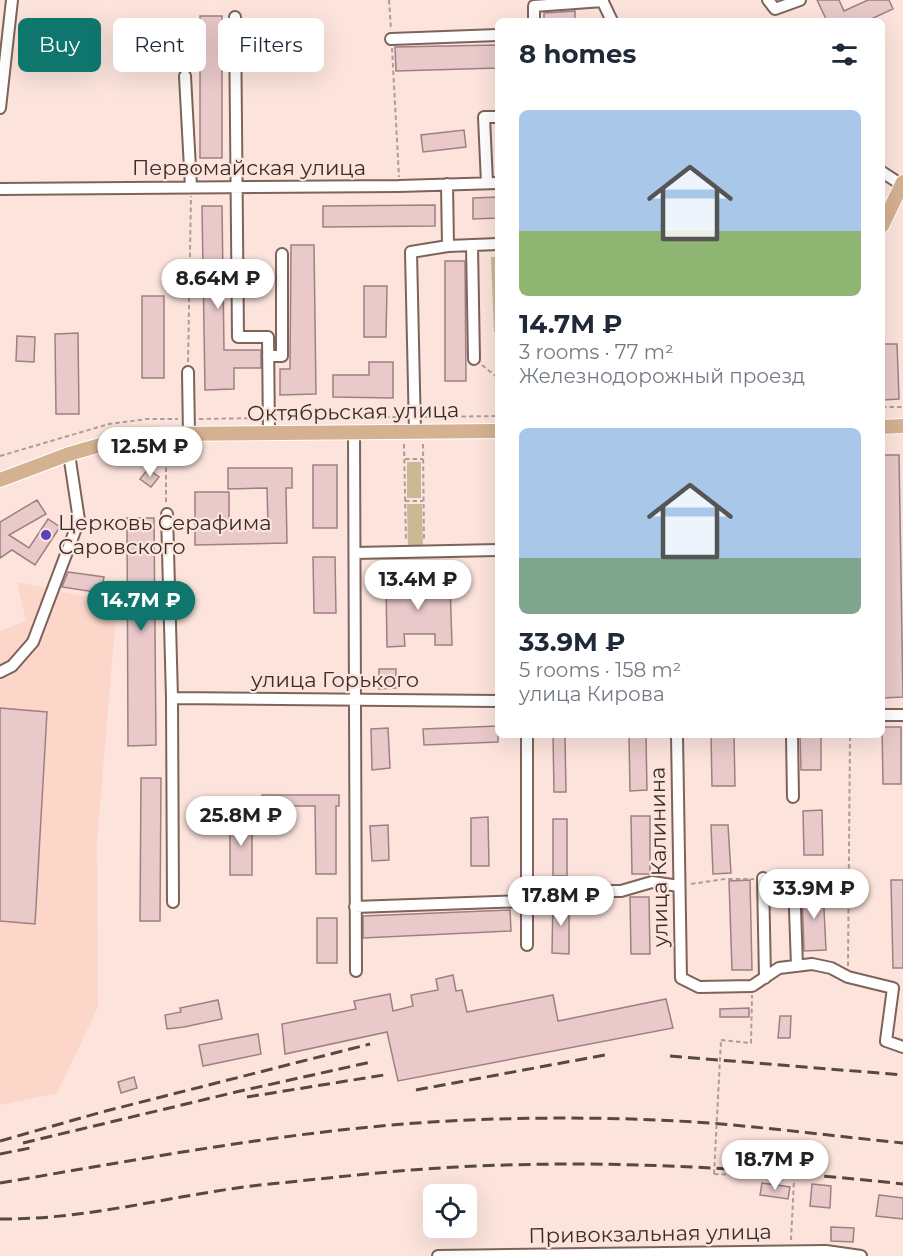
<!DOCTYPE html>
<meta charset="utf-8">
<style>
:root{--surface:#fff;--page:#f6f6f7;--text:#1f2937;--muted:#747a83;--accent:#0f766e}
body{margin:0;font-family:Montserrat,sans-serif;background:var(--page);color:var(--text);height:100vh;display:flex;flex-direction:column;font-size:22px;white-space:nowrap}
*{box-sizing:border-box;margin:0}
p{font-size:20px;color:var(--muted)}
.icon{flex:none;width:33px;height:33px;fill:none;stroke:currentColor;stroke-width:2;stroke-linecap:round;stroke-linejoin:round}
.map{position:relative;flex:1;overflow:hidden}
.details{position:absolute;left:495px;top:18px;width:390px;height:720px;display:flex;flex-direction:column;background:var(--surface);border-radius:9px;box-shadow:0 6px 24px #0002}
.details>*{flex:none}
.banner{position:absolute;left:18px;top:18px;width:387px;height:54px;display:flex;gap:12px}
.controls{position:absolute;left:423px;top:1184px;display:grid;gap:12px}
.controls a{display:grid;place-items:center;width:54px;height:54px;border-radius:9px;background:var(--surface);box-shadow:0 6px 24px #0002;font-size:30px}
.price{position:absolute;translate:-50% -51px;padding:0 14px;border-radius:21px;background:#fff;color:#222;font-size:20px;line-height:39px;filter:drop-shadow(0 2px 3px #0008)}
.price::after{content:'';position:absolute;left:50%;top:36px;width:18px;height:14px;margin-left:-9px;background:inherit;clip-path:polygon(0 0,100% 0,50% 100%)}
.price.on{background:var(--accent);color:#fff}
ul{padding:0;list-style:none}
li{display:grid;align-content:center;gap:12px;height:318px;padding:0 24px}
li span{display:grid;place-items:center;height:186px;border-radius:9px;color:#555}
li>.icon{margin-inline-start:auto}
span .icon{width:108px;height:108px;fill:#fffc;stroke-width:1}
li b{font-size:26px}
h2{display:flex;justify-content:space-between;align-items:center;height:72px;padding:0 24px;font-size:26px}
.tag{padding:0 21px;border-radius:9px;background:var(--surface);box-shadow:0 6px 24px #0002;font-size:21px;line-height:54px}
.tag.on{background:var(--accent);color:#fff}
.map>svg:first-child{display:block}
</style>
<div class="map">
<svg width="903" height="1256" viewBox="0 0 903 1256">
<rect width="100%" height="100%" fill="#fce4dc"/>
<path fill="#fcd6c9" d="M17,582l100,21 -20,239 1,165 -41,86 -57,12v-474l26,-10z"/>
<path fill="#cab995" d="M491,257h7v75h-4z
M407,462h14v36h-14z
M407,504h15l1,44h-15z"/>
<path fill="#e9c9c9" stroke="#9d8080" stroke-width="1.5" d="M817,0h22l5,11 24,-11h21l4,9 -26,12h-40z
M575,11v10h-31v-8z
M200,16h22v142h-22z
M498,45v23l-102,3 -1,-24z
M464,130l2,17 -43,5 -2,-17z
M498,197v21l-25,1v-21z
M435,205v21l-112,1v-21z
M202,206h20l2,144h37v18h-27v21l-29,1z
M291,245h23l2,149 -36,1v-26h10z
M445,261h20l1,120h-21z
M364,286h23l-1,51h-22z
M142,296h22v82h-22z
M78,333l1,81h-23l-1,-80z
M17,336l18,1 -1,25 -18,-1z
M882,344h15l2,55 -17,1z
M369,362h24v36l-60,-1v-22h36z
M882,455h17l4,242 -20,1z
M313,465h24v63h-24z
M228,468h64v20h-6l1,55 -92,2v-53h34v32h39l-1,-36 -39,1z
M148,469l11,8 -8,10 -11,-8z
M37,500l9,14 -37,21 20,13 19,-29 12,8 -25,38 -23,-15 -12,8v-36z
M127,518h27l2,227 -28,1z
M313,557h22l1,56h-22z
M68,572l36,5 -3,16 -39,-6z
M438,579l1,5h11l2,61h-17v-11h-31l1,12 -18,1 -1,-63h10v-4z
M379,669h17v19l-17,1z
M0,708l47,4 -12,212 -35,-3z
M498,726v16l-74,3 -1,-16z
M882,727h19v57h-18z
M388,728l2,40 -18,2 -1,-41z
M629,735h17l1,55 -17,1z
M711,735h23l1,51h-23z
M800,735h21v35h-20z
M553,736h12l1,56h-12z
M141,778h20l-1,143h-20z
M262,795h77v11h-3v68h-20l-1,-68h-53z
M822,810l1,45h-19l-1,-44z
M631,816h19v58h-18z
M488,817l1,49h-18v-48z
M230,819h22v56h-22z
M553,819h14v57h-14z
M388,825l1,35 -17,1 -2,-35z
M711,825h17l3,48 -18,1z
M750,880l2,90h-20l-3,-89z
M891,880h12v88h-10z
M823,889l3,61 -22,1 -2,-61z
M630,897h19l1,57h-19z
M553,899h16v55l-17,-1z
M510,910l1,21 -148,7v-22z
M317,918h20v45h-20z
M453,975l3,16 6,-1 5,22 86,-17 5,26 108,-22 7,29 -275,53 -11,-49 -102,22 -3,-30 74,-15 -2,-8 36,-7 3,17 20,-5 -2,-11 27,-5 -2,-11z
M218,1000l4,19 -38,8 -17,2 -2,-14 16,-3 -1,-4z
M749,1008v9h-29v-8z
M780,1016h11l-1,22h-12z
M258,1034l3,20 -58,12 -4,-21z
M134,1077l3,11 -16,5 -3,-11z
M762,1183l28,4 -2,12 -28,-4z
M812,1184l19,2 -1,22 -20,-2z
M879,1195l24,3v21l-27,-3z
M831,1227l23,1 -1,14 -22,-1z"/>
<g fill="none" stroke-linecap="round" stroke-linejoin="round">
<defs>
<path id="minor" d="M602,0l10,21
M768,0l7,9 25,-9
M235,17l3,320h30l1,97
M534,21v-15l69,-5
M391,39l107,-4
M185,76l6,111
M0,108l12,-108
M882,172l20,13
M487,183l-3,-66h14
M447,184l1,62
M0,189l399,-3 99,-3
M472,245l2,114
M268,356h14v-102
M188,372l1,63
M415,432l-4,-180 37,-6 50,-2
M354,433l2,538
M167,514l5,184 1,204
M355,553l143,-3
M0,672l12,-6 21,-24 46,-122 -10,-66
M172,698l326,3
M882,715h21
M527,735v210
M677,735l4,243 18,9 53,-1 27,-18 33,-4 19,4 17,9 45,11 -7,53 17,6
M792,735l1,62
M763,878l2,100
M794,881l3,85
M552,891h69l31,-9 27,4
M355,907l172,-6
M438,1256l388,-5 35,5"/>
<path id="major" d="M882,226l21,-44
M882,427l21,-1
M0,480l69,-26 56,-16 41,-4 332,-3"/>
</defs>
<use href="#minor" stroke="#7d635a" stroke-width="14"/>
<use href="#major" stroke="#fff" stroke-width="16"/>
<path stroke="#b09c96" stroke-width="2" stroke-dasharray="4.5 3" stroke-linecap="butt" d="M389,0l2,30
M392,48l7,129
M188,362l3,-166
M482,365l16,13
M882,407h21
M424,417l74,-1
M280,418l123,-1
M199,419l60,-1
M404,444l2,97
M423,444l1,96
M166,445v60
M0,456l109,-32 38,-5h31
M405,459h18
M405,501h18
M691,884l34,-5h29
M848,966l2,-231
M721,1040l30,3 1,-48
M714,1174l26,1
M791,1240l3,-60"/>
<use href="#minor" stroke="#fff" stroke-width="10"/>
<use href="#major" stroke="#d4b291" stroke-width="14"/>
<path stroke="#564944" stroke-width="3" stroke-dasharray="12 6" stroke-linecap="butt" d="M670,1056l233,19
M416,1090l194,-36
M247,1097l137,-22
M0,1141l102,-29 268,-68
M23,1143l213,-51 135,-30
M0,1154l35,-7
M0,1183c165,-28 330,-60 498,-64 74,-2 150,-1 223,5 61,5 121,13 182,19
M0,1219c94,1 186,-28 280,-36 59,-6 118,-13 177,-16 148,-8 298,1 446,17"/>
<path stroke="#b09c96" stroke-width="2" stroke-dasharray="4.5 3" stroke-linecap="butt" d="M714,1174l7,-134"/>
</g>
<circle fill="#5941b9" stroke="#fce4dc" stroke-width="2" cx="46" cy="535" r="6"/>
<g text-anchor="middle" stroke-width="4.5" stroke-linejoin="round" paint-order="stroke">
<g font-size="21" fill="#392d29" stroke="#fce4dc">
<text x="249" y="175">Первомайская улица</text>
<text transform="translate(353 412) rotate(-1)" y="7">Октябрьская улица</text>
<text x="335" y="687">улица Горького</text>
<text transform="translate(659 857) rotate(-91)" y="7">улица Калинина</text>
<text transform="translate(650 1234) rotate(-1)" y="7">Привокзальная улица</text>
</g>
<g font-size="21" fill="#392d29" stroke="#fce4dc" text-anchor="start">
<text x="58" y="530">Церковь Серафима<tspan x="58" dy="24">Саровского</tspan></text>
</g>
</g>
</svg>
<div class="controls">
<a><svg class="icon" aria-label="locate" viewBox="0 0 24 24"><circle cx="12" cy="12" r="6"/><path d="M12 2v4M12 18v4M2 12h4M18 12h4"/></svg></a>
</div>
<b class="price" style="left:218px;top:310px">8.64M ₽</b>
<b class="price" style="left:150px;top:478px">12.5M ₽</b>
<b class="price" style="left:418px;top:611px">13.4M ₽</b>
<b class="price on" style="left:141px;top:632px">14.7M ₽</b>
<b class="price" style="left:241px;top:847px">25.8M ₽</b>
<b class="price" style="left:814px;top:920px">33.9M ₽</b>
<b class="price" style="left:561px;top:927px">17.8M ₽</b>
<b class="price" style="left:775px;top:1191px">18.7M ₽</b>
<div class="banner">
<a class="tag on">Buy</a>
<a class="tag">Rent</a>
<a class="tag">Filters</a>
</div>
<section class="details">
<h2>8 homes<svg class="icon" aria-label="filters" viewBox="0 0 24 24"><path d="M4 7h16M4 17h16"/><circle cx="9" cy="7" r="2"/><circle cx="15" cy="17" r="2"/></svg></h2>
<ul>
<li><span style="background:linear-gradient(#a9c7e8 65%,#8fb573 0)"><svg class="icon" aria-label="home" viewBox="0 0 24 24"><path d="M3 11l9-7 9 7M6 9v11h12V9"/></svg></span><div><b>14.7M ₽</b><p>3 rooms · 77 m²</p><p>Железнодорожный проезд</p></div></li>
<li><span style="background:linear-gradient(#a9c7e8 70%,#7fa58c 0)"><svg class="icon" aria-label="home" viewBox="0 0 24 24"><path d="M3 11l9-7 9 7M6 9v11h12V9"/></svg></span><div><b>33.9M ₽</b><p>5 rooms · 158 m²</p><p>улица Кирова</p></div></li>
</ul>
</section>
</div>
